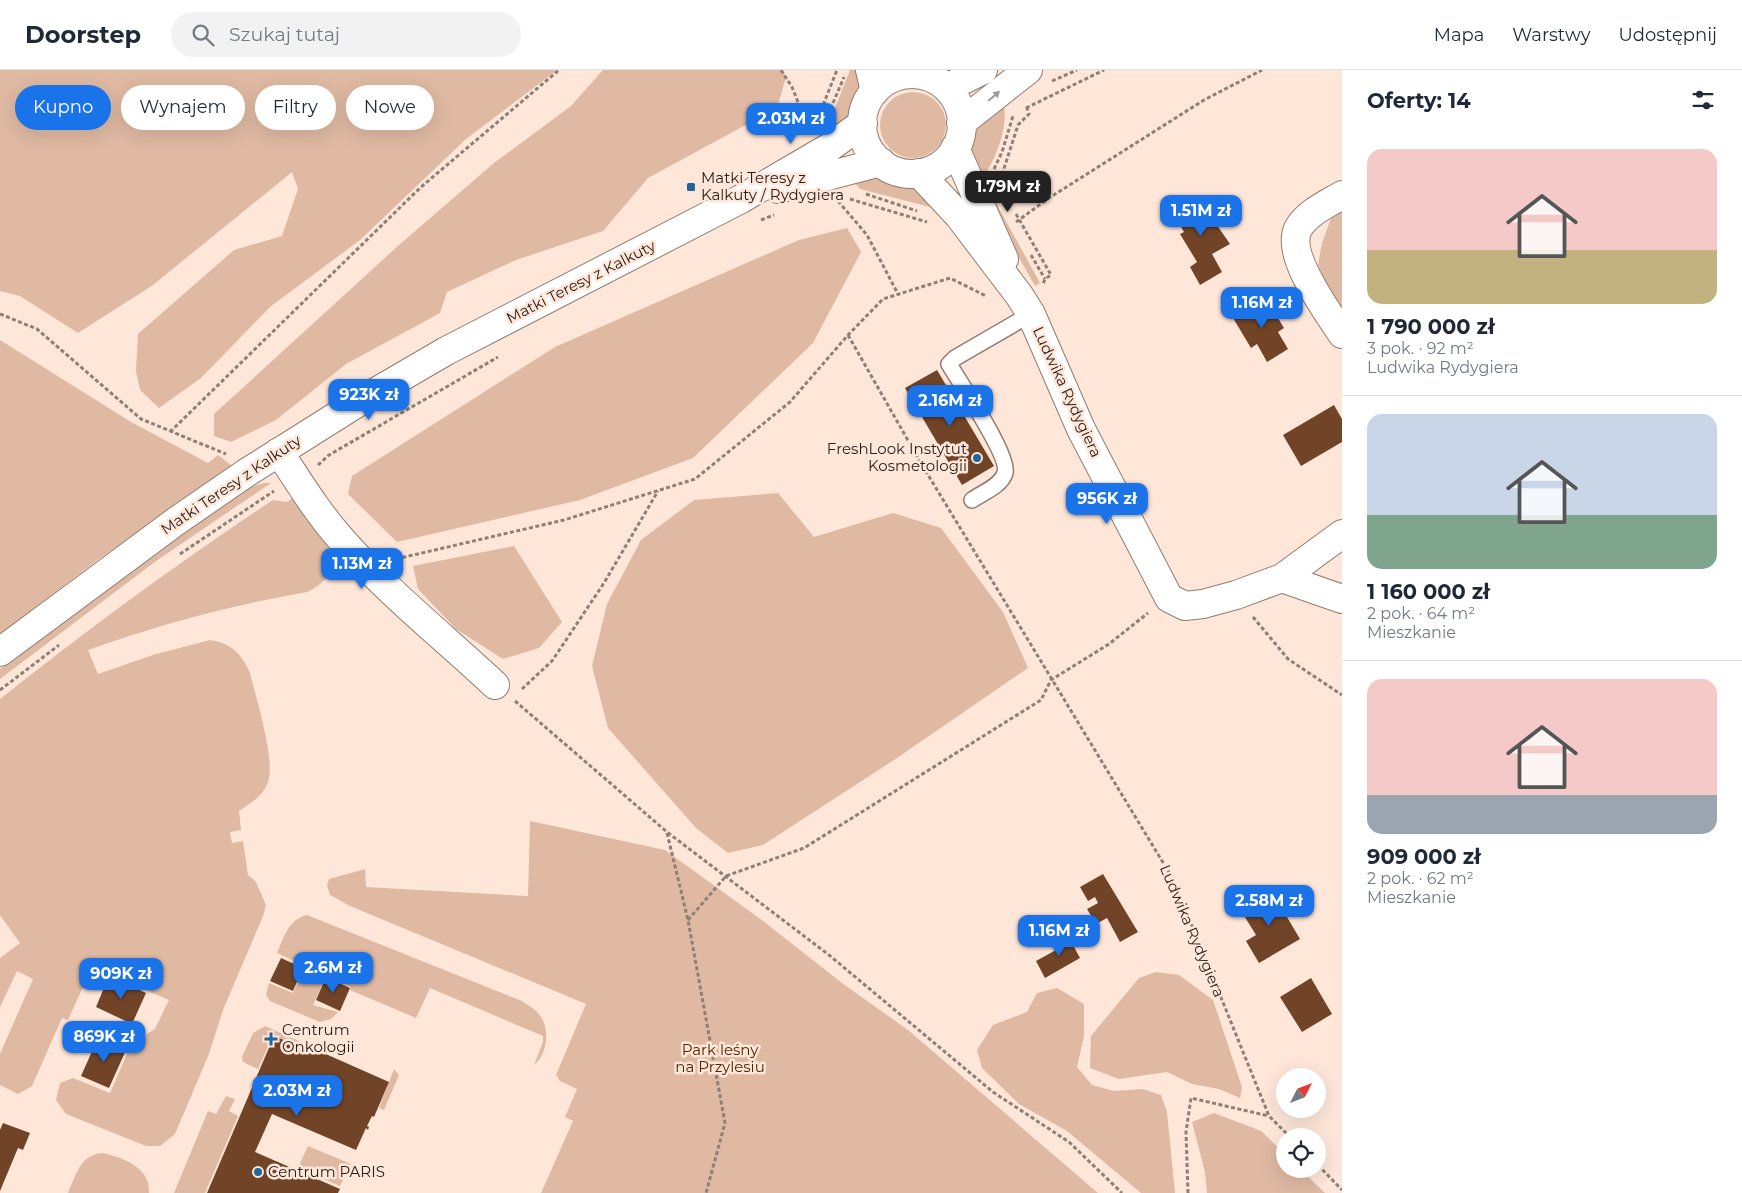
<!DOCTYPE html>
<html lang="pl">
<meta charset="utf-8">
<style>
:root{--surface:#fff;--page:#f2f2f3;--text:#1f2937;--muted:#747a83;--line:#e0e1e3;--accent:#1a73e8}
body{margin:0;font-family:Montserrat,sans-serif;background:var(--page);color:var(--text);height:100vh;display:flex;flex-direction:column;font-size:19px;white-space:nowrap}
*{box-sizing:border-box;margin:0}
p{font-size:16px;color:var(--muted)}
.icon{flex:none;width:28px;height:28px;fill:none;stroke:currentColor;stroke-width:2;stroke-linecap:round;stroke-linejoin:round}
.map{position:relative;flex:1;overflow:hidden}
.side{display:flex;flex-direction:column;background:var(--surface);width:400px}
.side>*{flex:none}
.guide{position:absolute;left:15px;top:15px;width:475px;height:45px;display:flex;gap:10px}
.needle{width:32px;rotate:48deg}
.fabs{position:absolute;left:1276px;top:998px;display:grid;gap:10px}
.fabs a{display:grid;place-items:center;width:50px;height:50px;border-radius:50%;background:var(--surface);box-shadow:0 5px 20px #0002;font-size:25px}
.price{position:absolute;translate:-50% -42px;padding:0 11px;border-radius:10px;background:var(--accent);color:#fff;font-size:16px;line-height:32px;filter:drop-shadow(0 1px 2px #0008)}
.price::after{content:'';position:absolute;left:50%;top:30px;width:15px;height:11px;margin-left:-8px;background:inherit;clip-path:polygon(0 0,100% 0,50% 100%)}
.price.on{background:#222;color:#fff}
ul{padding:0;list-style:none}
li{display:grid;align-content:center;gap:10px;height:265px;padding:0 25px}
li+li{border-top:1px solid var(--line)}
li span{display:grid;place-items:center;height:155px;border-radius:15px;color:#555}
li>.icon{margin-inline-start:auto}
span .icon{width:90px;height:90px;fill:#fffc;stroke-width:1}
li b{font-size:21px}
h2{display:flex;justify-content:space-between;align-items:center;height:60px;padding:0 25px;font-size:21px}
.tag{padding:0 18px;border-radius:22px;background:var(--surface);box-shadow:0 5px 20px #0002;font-size:18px;line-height:45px}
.tag.on{background:var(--accent);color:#fff}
header{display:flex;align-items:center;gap:30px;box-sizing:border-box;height:70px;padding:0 25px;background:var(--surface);border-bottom:1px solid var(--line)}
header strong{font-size:24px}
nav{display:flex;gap:28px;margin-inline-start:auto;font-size:18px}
.search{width:350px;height:45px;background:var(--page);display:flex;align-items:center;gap:12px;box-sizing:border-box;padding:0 18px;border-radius:28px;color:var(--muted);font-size:19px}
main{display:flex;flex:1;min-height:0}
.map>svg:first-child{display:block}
</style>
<header>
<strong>Doorstep</strong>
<div class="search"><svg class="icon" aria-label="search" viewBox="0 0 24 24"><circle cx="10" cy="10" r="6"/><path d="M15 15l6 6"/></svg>Szukaj tutaj</div>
<nav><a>Mapa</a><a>Warstwy</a><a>Udostępnij</a></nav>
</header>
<main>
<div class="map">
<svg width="1342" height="1123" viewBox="0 0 1342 1123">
<rect width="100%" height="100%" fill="#fee7d9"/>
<path fill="#dfb9a2" d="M0,0h557l-91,69 -106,101 -90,67 -69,71 -42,30 -19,-18 -4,-19 2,-37 96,-84 48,-14 16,-47 -6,-17 -139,113 -75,48 -58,-37 -20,-5z
M603,0h179l4,7 -9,31 -129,70 -45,53 -87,29 -69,32 -7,21 -94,51 -70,56 -45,22 -17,-6v-22l185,-169 95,-82 77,-57z
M850,0h12c5,24 -13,52 -32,65l1,-17z
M880 55a33 33 0 1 1 66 0a33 33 0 1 1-66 0Z
M1003,32c7,21 -7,58 -20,75l-13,-15c2,-31 10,-41 33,-60z
M849,106h28l39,13 18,19 -74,-19z
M995,131l45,82 -5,3 -46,-82z
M1342,135v111l-24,-51 4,-22 12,-33z
M847,158l14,24 -48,91 -120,115 -113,42 -183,42 -49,-48 4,-18 203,-129 244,-107z
M0,270l131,82 77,41 10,-8 14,11 -136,95 -96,73z
M264,413h7l-115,78 -156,118v-10c64,-51 131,-101 199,-147 20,-14 41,-34 65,-39z
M778,423l36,44 79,-24 48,15 62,84 25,56 -131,90 -134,87 -35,8 -32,-25 -88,-100 -16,-62 15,-62 34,-64 53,-40z
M293,428l33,45c10,23 4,39 -19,49 -75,13 -146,32 -219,58l10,24 55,-19 57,-15c21,3 32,14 40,33 6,25 26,88 18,109 -5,14 -17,21 -29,29l2,19 -11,2 2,11 11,-2 5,34 8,7 10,23 -3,11 -40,94 -14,44 -34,80 -15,12h-14l-80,-32 -10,-14 4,-17 13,-5 37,15 20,-46 10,3 7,-16 8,-5 14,-29 -77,-33 -24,53 -6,-2 -30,68 -14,8 -18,-9v-31l33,-75 -16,-8 -17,36v-49l20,-15 -20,-28v-216c88,-70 179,-137 273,-199l14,2z
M514,476l48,76 -23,26 -36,11 -47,-30 -38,-40 -5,-23z
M530,751l135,29 94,68 83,65 66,47 190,163h-557l32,-72 -8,-4 12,-28 -17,-8 -4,-6 30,-71 -236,-98 -20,-11 -3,-10 2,-6 36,-10 1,18 162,9z
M307,845l215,86c5,4 12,7 16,12 13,14 10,41 -4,52l9,-23v-6l-113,-48 -14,30 -66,-28 1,-3 -25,-11 -13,29 25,7 -7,7 -11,3 -50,-21 -4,-6 3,-12 24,10 12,-27 -28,-13c7,-16 11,-33 30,-38z
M1156,902l23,3 34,25 29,87 -2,11 -21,-9 -27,-5 -25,-12 -48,7 -29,-11 1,-32 48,-58z
M1057,918l27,16v32l-7,31 15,18 22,6 29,-2 18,6 6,17 8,81h-34l-74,-62 -48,-27 -37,-36 -5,-18 16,-25 34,-13 10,-19z
M265,956l34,15 -2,4 -24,-10 -15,34 -15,-7 -1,-5 11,-24z
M394,999l5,6 -15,35 -5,-2z
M226,1026l9,3 -6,12 9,5 -33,77h-31l34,-82 8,3z
M1214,1043l47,18 24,23v15h15l25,24h-118l-2,-21 -13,-50z
M308,1076l43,18 -11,22 -42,-18z
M102,1083c21,4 49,15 47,40h-81c8,-18 12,-38 34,-40z"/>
<path fill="#724427" d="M1200,125l7,11 4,-3 7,12 -6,3 18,26 -18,10 10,18 -22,13 -10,-18 7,-5 -17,-28 4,-2 -12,-21z
M1266,228l18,30 -6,4 10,17 -21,13 -10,-18 -6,4 -18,-30z
M937,300l57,96 -32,19 -57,-97z
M1334,335l8,14v23l-41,24 -18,-31z
M1103,804l35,58 -18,10 -13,-24 -11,6 -9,-15 11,-6 -3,-6 -7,4 -8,-14z
M1271,820l29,49 -41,24 -13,-22 10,-6 -13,-21 11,-7 -3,-5z
M1067,864l13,24 -35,20 -9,-17 20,-11 -4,-7z
M281,888l22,10 -10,23 -23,-10z
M109,906l37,17 -14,31 -36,-17z
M326,907l24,11 -10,23 -24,-11z
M1311,908l21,36 -30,18 -22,-35z
M274,966l30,12 1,-2 6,2 -1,3 8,3 1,-3 70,31 -15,35 -2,-1 -5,10 2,1 -1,3 -2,-2 -10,22 -84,-36 -17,38 85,37 -2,4h-131z
M98,968l28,12 -17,38 -28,-12z
M3,1053l27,10 -7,17 -5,-2 -18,43v-61z"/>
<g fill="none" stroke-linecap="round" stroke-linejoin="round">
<defs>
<path id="lane" d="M972,430c10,-7 29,-14 33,-27 5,-17 -45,-90 -56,-109l6,-6 76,-44"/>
<path id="street" d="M870,0l5,21
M911,0l2,4
M955,78l49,111
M919,103l40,43 60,79 12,19 50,115 88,169 16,8 18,-2 33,-9 46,-17 60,-44
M1342,125c-15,9 -33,17 -43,32 -16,26 29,85 43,107
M279,382c20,30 38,60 62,87 46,53 103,98 154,146
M1282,508l60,21"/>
<path id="secondary" d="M862 54a50 50 0 1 1 100 0a50 50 0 1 1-100 0Z
M947,18l36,-18
M961,53l67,-53
M778,119l103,-27
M0,582l175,-130 71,-49 116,-73 84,-49 295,-152 89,-52 33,-24"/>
</defs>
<use href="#lane" stroke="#907c70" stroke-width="18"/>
<use href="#street" stroke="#907c70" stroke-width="30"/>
<use href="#secondary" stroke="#907c70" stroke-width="30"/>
<path stroke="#8f8077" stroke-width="3" stroke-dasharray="4 2.5" stroke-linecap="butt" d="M781,0l11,17 17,43
M1052,11l25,-11
M1026,38l78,-38
M828,45l16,-38
M816,53l21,-53
M994,99l8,-17 11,-36
M1000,111l18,-56 11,-11 -3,-9
M866,124l51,17
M850,129l77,23
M838,131l29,34 31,59
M1016,144l35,61 -6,4 -2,5
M761,150l13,-5
M1016,152l33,-24 155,-98 58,-30
M1031,185l14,24
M0,244l37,15 104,90 85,35
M848,265l74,130 251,414 96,237 20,20
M170,362l251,-245 138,-117
M318,395l11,-10 169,-98
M180,484l94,-63
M396,489l168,-39 131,-41 95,-77 58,-67 35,-36 67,-21 36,18
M1253,547l35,42 54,36
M522,619l30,-28 52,-78 54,-92
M0,620l59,-45
M515,631l152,131 162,123 164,137 76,50 53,51
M667,763l21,87 37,203 -19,70
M688,850l38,-44 78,-28 237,-148 10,-20 58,-36 39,-31
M1318,1095l24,25
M1188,1123l-2,-61 5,-34 78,18"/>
<use href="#lane" stroke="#fff" stroke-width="15"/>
<use href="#street" stroke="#fff" stroke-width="28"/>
<use href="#secondary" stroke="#fff" stroke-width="28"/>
</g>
<defs><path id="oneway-solid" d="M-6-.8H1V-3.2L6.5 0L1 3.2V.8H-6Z" transform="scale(1.25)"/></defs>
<use fill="#9d9a98" href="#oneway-solid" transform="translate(994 26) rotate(-40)"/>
<g fill="#21659a" stroke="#fee7d9" stroke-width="2">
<rect x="686" y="112" width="10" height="10" rx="2.5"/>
<circle cx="977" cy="388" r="5"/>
<path d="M268.5 961.5h5v5h5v5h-5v5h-5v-5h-5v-5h5z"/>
<circle cx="258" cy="1102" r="5"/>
</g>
<g text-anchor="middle" stroke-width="5" stroke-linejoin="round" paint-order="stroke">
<g font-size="15" fill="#261e19" stroke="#fee7d9" text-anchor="start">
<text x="701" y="113">Matki Teresy z<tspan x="701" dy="17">Kalkuty / Rydygiera</tspan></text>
<text x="967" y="384" text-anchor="end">FreshLook Instytut<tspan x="967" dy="17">Kosmetologii</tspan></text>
<text x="282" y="965">Centrum<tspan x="282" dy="17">Onkologii</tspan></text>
<text x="268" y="1107">Centrum PARIS</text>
</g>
<g font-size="15" fill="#261e19" stroke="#fee7d9">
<text transform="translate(581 212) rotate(-27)" y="5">Matki Teresy z Kalkuty</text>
<text transform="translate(1067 322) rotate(65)" y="5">Ludwika Rydygiera</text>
<text transform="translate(231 415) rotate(-34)" y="5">Matki Teresy z Kalkuty</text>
<text transform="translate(1192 861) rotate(67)" y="5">Ludwika Rydygiera</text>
</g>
<g font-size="15" fill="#542400" stroke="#fee7d9">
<text x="720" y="985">Park leśny<tspan x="720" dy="17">na Przylesiu</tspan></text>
</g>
</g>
</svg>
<div class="fabs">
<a><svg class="needle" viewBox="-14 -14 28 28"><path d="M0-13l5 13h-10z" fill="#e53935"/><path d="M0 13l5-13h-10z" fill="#747a83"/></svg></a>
<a><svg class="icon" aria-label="locate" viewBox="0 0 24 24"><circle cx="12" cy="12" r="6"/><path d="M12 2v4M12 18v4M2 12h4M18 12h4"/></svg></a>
</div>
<b class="price" style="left:791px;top:75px">2.03M zł</b>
<b class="price on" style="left:1008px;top:143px">1.79M zł</b>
<b class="price" style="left:1201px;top:167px">1.51M zł</b>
<b class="price" style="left:1262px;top:259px">1.16M zł</b>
<b class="price" style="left:369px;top:351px">923K zł</b>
<b class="price" style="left:950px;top:357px">2.16M zł</b>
<b class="price" style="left:1107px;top:455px">956K zł</b>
<b class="price" style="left:362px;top:520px">1.13M zł</b>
<b class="price" style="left:1269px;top:857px">2.58M zł</b>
<b class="price" style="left:1059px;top:887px">1.16M zł</b>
<b class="price" style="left:333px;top:924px">2.6M zł</b>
<b class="price" style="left:121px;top:930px">909K zł</b>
<b class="price" style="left:104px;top:993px">869K zł</b>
<b class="price" style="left:297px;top:1047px">2.03M zł</b>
<div class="guide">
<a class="tag on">Kupno</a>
<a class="tag">Wynajem</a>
<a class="tag">Filtry</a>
<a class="tag">Nowe</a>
</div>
</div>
<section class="side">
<h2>Oferty: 14<svg class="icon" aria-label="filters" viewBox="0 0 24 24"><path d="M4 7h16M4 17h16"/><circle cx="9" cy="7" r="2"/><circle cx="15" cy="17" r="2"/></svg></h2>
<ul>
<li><span style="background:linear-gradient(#f6c9c9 65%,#c2b280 0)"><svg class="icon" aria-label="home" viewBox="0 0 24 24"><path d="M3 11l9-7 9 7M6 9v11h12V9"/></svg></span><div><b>1 790 000 zł</b><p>3 pok. · 92 m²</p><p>Ludwika Rydygiera</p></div></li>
<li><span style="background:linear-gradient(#c9d6e8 65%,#7fa58c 0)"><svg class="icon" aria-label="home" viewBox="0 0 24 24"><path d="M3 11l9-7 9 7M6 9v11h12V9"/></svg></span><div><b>1 160 000 zł</b><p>2 pok. · 64 m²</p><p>Mieszkanie</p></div></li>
<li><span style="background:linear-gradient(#f6c9c9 75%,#9aa5b1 0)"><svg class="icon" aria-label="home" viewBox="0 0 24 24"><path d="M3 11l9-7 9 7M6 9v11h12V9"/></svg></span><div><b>909 000 zł</b><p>2 pok. · 62 m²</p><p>Mieszkanie</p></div></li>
</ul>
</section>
</main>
